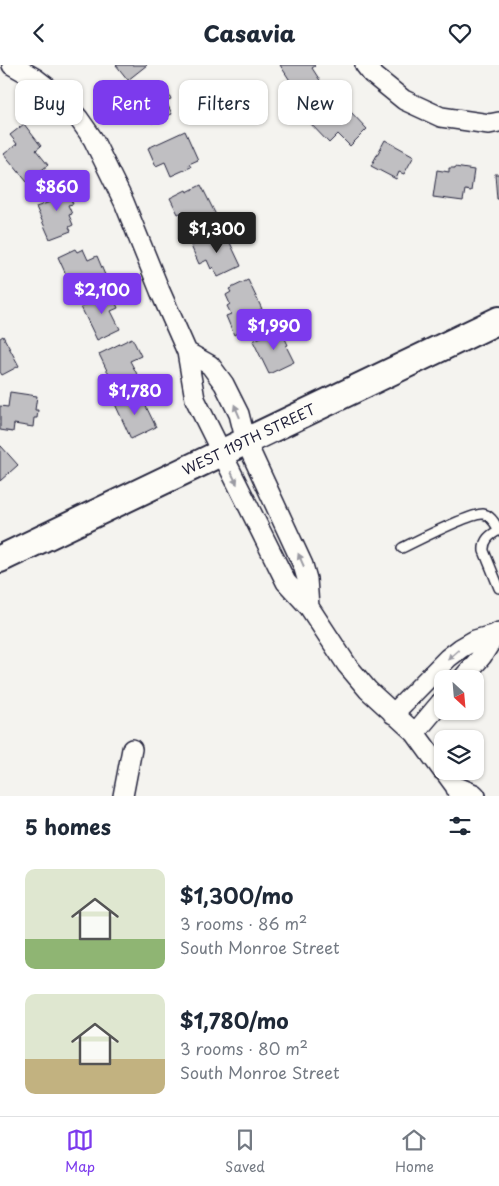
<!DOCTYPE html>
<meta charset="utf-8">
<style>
:root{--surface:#fff;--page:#f2f2f3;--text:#1f2937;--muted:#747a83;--line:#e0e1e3;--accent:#7c3aed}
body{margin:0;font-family:"Playpen Sans",sans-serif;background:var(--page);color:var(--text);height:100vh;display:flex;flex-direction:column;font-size:19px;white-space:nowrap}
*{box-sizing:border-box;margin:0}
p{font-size:16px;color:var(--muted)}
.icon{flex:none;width:28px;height:28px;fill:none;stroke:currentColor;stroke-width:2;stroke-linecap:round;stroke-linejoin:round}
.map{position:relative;height:731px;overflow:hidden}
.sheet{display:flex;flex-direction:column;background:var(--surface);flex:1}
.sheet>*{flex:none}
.guide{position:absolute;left:15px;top:15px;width:470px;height:45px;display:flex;gap:10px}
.needle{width:32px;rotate:154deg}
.controls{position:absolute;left:434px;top:605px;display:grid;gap:10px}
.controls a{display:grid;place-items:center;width:50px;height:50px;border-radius:10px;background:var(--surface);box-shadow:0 1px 4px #0004;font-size:25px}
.price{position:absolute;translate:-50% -42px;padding:0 11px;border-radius:5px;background:var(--accent);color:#fff;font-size:16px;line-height:32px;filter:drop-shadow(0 1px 2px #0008)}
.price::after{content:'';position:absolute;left:50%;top:30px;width:15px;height:11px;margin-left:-8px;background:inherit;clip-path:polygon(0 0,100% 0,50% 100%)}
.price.current{background:#222;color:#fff}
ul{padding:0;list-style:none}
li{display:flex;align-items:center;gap:15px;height:125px;padding:0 25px}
li span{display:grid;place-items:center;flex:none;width:140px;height:100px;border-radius:10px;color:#555}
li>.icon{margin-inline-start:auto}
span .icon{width:60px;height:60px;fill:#fffc;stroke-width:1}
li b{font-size:21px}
h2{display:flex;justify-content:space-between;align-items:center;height:60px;padding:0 25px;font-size:21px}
.pill{padding:0 18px;border-radius:10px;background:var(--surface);box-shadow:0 1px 4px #0004;font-size:18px;line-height:45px}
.pill.current{background:var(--accent);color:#fff}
header{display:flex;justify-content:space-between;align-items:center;height:65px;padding:0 25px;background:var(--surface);font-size:22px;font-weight:800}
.dock{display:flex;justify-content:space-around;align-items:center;height:70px;border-top:1px solid var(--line);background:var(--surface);font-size:14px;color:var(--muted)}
.dock a{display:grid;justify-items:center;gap:2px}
.dock .current{color:var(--accent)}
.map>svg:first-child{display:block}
</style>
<header><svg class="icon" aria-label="back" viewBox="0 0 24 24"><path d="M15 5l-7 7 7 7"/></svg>Casavia<svg class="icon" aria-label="heart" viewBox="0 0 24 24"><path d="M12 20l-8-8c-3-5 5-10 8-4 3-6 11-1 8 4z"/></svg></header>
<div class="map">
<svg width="499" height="731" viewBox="0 0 499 731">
<rect width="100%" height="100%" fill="#f4f3ef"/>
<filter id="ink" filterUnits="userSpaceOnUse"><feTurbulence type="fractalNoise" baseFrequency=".02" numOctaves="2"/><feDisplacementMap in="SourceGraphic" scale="10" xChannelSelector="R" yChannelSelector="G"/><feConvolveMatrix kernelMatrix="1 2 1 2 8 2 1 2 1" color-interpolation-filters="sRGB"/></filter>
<g filter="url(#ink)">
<path fill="#c0bfc2" stroke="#22223b" d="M116,0h31l-19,15z
M280,0h34l1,1 -3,2 9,14 -21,14z
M161,20l4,8 3,-1 3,7 -5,2 6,13 -20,9 -2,-4 -5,2 -3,-7 -8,4 -7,-17z
M329,35l15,15 5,-5 18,19 -17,17 -12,-12 -9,9 -21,-22z
M24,59l17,22 -5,4 12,15 -21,17 -23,-28 13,-10 -7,-9z
M185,66l13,29 -9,4 2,3 -20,9 -6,-14 -9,4 -8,-18z
M385,75l29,16 -10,18 -5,-2 -3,7 -25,-13z
M455,102l19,3 -3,21 -6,-1 -2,11 -30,-4 4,-27 12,2v-4h6z
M495,109h4v25h-2z
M64,119l9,20 -5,1 4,9 -3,1 4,10 -4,2 2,4 -21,8 -14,-32 14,-5 -4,-10z
M201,120l16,32 -23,12 -9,-18 -7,3 -8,-16 16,-8 1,2z
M224,165l17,36 -23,11 -5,-10 -2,2 -4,-9 -8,4 -8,-18z
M75,184l2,3 6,-3 5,11 9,-4 8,19 -9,5 1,2 -12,4 -1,-2 -11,6 -15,-33z
M248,215l14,29 -14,6 5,11 -19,9 -8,-19 5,-2 -4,-8 3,-2 -4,-9 5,-3 -2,-3z
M110,225l8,18 -7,3 9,18 -23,11 -16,-33 14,-7 -1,-2z
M280,263l8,17 -2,1 8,16 -25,12 -16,-33z
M3,271l16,30 -17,9 -2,-3v-34z
M132,273l9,18 -11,5 8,15 -23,11 -16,-33z
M10,327l27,4 -2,14h3l-1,8h-3l-1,9 -19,-3 -1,8 -13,-2v-24l8,1z
M139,327l17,35 -25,12 -16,-35z
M0,381h1l17,19 -18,16z"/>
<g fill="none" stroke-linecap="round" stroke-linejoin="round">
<defs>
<path id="service" d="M499,465c-9,5 -16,10 -15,21l15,37
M402,483c14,-7 69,-35 81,-34 8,1 12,10 16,16"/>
<path id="minor" d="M12,0l23,13 26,20 18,21 14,20 31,63 36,89 27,61 8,47 91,183 23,25 38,58 21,25 47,43 27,37
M365,0l7,9 32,26 37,17 48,7 10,-2
M187,287l23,13 14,19 15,30 7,28 57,123 4,14 2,28
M462,614l20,-23 14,-22
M393,649l55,-56 13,-10 14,-8 21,-6 3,-2
M415,668l27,-32
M444,706l11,15 4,10
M455,721l19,8 2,2
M123,731l9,-47"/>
<g id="secondary">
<path id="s1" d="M0,494l499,-239"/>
</g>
</defs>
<use href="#service" stroke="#22223b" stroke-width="12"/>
<use href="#minor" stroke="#22223b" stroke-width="22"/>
<use href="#secondary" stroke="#22223b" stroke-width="30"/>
<use href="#service" stroke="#fdfcf7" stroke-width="9"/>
<use href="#minor" stroke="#fdfcf7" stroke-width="19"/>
<use href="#secondary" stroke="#fdfcf7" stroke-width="26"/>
</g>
<defs><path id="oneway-solid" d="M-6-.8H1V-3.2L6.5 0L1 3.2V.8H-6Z" transform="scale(1.25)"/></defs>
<g fill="#9a9aa2">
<use href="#oneway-solid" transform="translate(237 346) rotate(-113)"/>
<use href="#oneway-solid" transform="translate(234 413) rotate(64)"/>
<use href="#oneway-solid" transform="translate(301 495) rotate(-114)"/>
<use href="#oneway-solid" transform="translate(453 590) rotate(138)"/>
</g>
</g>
<g text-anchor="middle" stroke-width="5" stroke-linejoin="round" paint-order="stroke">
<g font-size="14" fill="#22223b" stroke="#fdfcf7">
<text dy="5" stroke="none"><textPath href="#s1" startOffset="276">WEST 119TH STREET</textPath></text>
</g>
</g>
</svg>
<div class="controls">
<a><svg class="needle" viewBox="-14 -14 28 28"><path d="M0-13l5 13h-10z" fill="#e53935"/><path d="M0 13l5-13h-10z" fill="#747a83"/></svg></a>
<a><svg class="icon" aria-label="layers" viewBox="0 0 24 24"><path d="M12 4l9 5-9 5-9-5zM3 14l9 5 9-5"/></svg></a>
</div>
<b class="price" style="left:57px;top:147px">$860</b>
<b class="price current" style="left:217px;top:189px">$1,300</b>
<b class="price" style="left:102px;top:250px">$2,100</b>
<b class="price" style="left:274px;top:286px">$1,990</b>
<b class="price" style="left:135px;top:351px">$1,780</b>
<div class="guide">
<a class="pill">Buy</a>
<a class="pill current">Rent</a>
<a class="pill">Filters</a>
<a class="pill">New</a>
</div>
</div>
<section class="sheet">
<h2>5 homes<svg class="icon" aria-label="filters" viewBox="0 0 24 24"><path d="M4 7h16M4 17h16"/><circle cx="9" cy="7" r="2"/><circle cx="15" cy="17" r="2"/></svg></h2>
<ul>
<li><span style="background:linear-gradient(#dfe7d0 70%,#8fb573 0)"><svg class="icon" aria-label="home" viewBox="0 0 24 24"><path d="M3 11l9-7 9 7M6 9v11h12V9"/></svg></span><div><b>$1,300/mo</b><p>3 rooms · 86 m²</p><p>South Monroe Street</p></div></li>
<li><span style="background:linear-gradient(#dfe7d0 65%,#c2b280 0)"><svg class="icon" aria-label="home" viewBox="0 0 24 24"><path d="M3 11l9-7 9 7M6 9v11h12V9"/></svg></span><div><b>$1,780/mo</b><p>3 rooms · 80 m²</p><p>South Monroe Street</p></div></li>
</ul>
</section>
<nav class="dock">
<a class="current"><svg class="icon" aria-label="map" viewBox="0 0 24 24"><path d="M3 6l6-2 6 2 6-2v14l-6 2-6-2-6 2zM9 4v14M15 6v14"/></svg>Map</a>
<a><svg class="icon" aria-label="saved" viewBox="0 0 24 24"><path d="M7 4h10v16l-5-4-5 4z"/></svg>Saved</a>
<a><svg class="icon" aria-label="home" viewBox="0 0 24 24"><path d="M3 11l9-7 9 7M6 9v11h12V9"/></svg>Home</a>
</nav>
